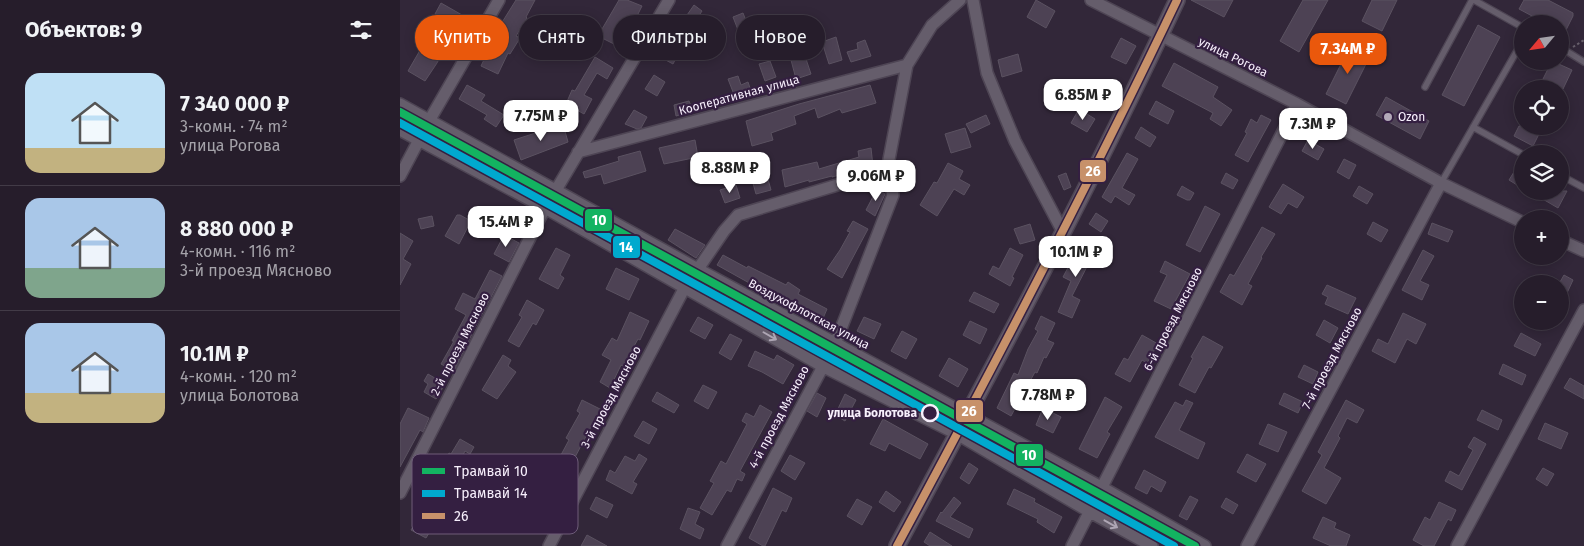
<!DOCTYPE html>
<html lang="ru">
<meta charset="utf-8">
<style>
:root{--surface:#261d2b;--page:#2e2633;--text:#f1f3f6;--muted:#a4a2a9;--line:#423b47;--accent:#ea580c}
body{margin:0;font-family:"Fira Sans",sans-serif;background:var(--page);color:var(--text);height:100vh;display:flex;flex-direction:column;font-size:19px;white-space:nowrap}
*{box-sizing:border-box;margin:0}
p{font-size:16px;color:var(--muted)}
.icon{flex:none;width:28px;height:28px;fill:none;stroke:currentColor;stroke-width:2;stroke-linecap:round;stroke-linejoin:round}
.map{position:relative;flex:1;overflow:hidden}
.side{display:flex;flex-direction:column;background:var(--surface);width:400px}
.side>*{flex:none}
.banner{position:absolute;left:15px;top:15px;width:475px;height:45px;display:flex;gap:10px}
.needle{width:32px;rotate:241deg}
.fabs{position:absolute;left:1114px;top:15px;display:grid;gap:10px}
.fabs a{display:grid;place-items:center;width:55px;height:55px;border-radius:50%;background:var(--surface);box-shadow:0 2px 12px #0003,0 0 0 1px var(--line);font-size:25px}
.price{position:absolute;translate:-50% -42px;padding:0 11px;border-radius:10px;background:#fff;color:#222;font-size:16px;line-height:32px;filter:drop-shadow(0 1px 2px #0008)}
.price::after{content:'';position:absolute;left:50%;top:30px;width:15px;height:11px;margin-left:-8px;background:inherit;clip-path:polygon(0 0,100% 0,50% 100%)}
.price.selected{background:var(--accent);color:#fff}
ul{padding:0;list-style:none}
li{display:flex;align-items:center;gap:15px;height:125px;padding:0 25px}
li+li{border-top:1px solid var(--line)}
li span{display:grid;place-items:center;flex:none;width:140px;height:100px;border-radius:15px;color:#555}
li>.icon{margin-inline-start:auto}
span .icon{width:60px;height:60px;fill:#fffc;stroke-width:1}
li b{font-size:21px}
h2{display:flex;justify-content:space-between;align-items:center;height:60px;padding:0 25px;font-size:21px}
.pill{padding:0 18px;border-radius:22px;background:var(--surface);box-shadow:0 2px 12px #0003,0 0 0 1px var(--line);font-size:18px;line-height:45px}
.pill.selected{background:var(--accent);color:#fff}
main{display:flex;flex:1;min-height:0}
.map>svg:first-child{display:block}
</style>
<main>
<section class="side">
<h2>Объектов: 9<svg class="icon" aria-label="filters" viewBox="0 0 24 24"><path d="M4 7h16M4 17h16"/><circle cx="9" cy="7" r="2"/><circle cx="15" cy="17" r="2"/></svg></h2>
<ul>
<li><span style="background:linear-gradient(#bfe0f5 75%,#c2b280 0)"><svg class="icon" aria-label="home" viewBox="0 0 24 24"><path d="M3 11l9-7 9 7M6 9v11h12V9"/></svg></span><div><b>7 340 000 ₽</b><p>3-комн. · 74 m²</p><p>улица Рогова</p></div></li>
<li><span style="background:linear-gradient(#a9c7e8 70%,#7fa58c 0)"><svg class="icon" aria-label="home" viewBox="0 0 24 24"><path d="M3 11l9-7 9 7M6 9v11h12V9"/></svg></span><div><b>8 880 000 ₽</b><p>4-комн. · 116 m²</p><p>3-й проезд Мясново</p></div></li>
<li><span style="background:linear-gradient(#a9c7e8 70%,#c2b280 0)"><svg class="icon" aria-label="home" viewBox="0 0 24 24"><path d="M3 11l9-7 9 7M6 9v11h12V9"/></svg></span><div><b>10.1M ₽</b><p>4-комн. · 120 m²</p><p>улица Болотова</p></div></li>
</ul>
</section>
<div class="map">
<svg width="1184" height="546" viewBox="0 0 1184 546">
<rect width="100%" height="100%" fill="#322739"/>
<path fill="#4d4254" stroke="#5b5261" d="M116,0h19l-9,17 1,1 -11,18 4,2 -10,16 -2,-1 -10,21 -17,-8 20,-42z
M219,0h8l15,6 -9,18 -2,-2 -13,24 -20,-10z
M636,0l19,11 -9,17 -19,-11z
M791,0h42l-9,17z
M903,0h25l-29,52 -19,-11z
M972,0h25l-15,31 -20,-10z
M1124,0h24l25,13v3l-13,26v-18h-13l-28,-15z
M41,3l21,12 -13,21 2,1 -14,26 -12,18 -17,-10 11,-19 24,-34 -8,-4z
M294,5l8,6 -17,26 1,1 -13,26 -11,-6 16,-30z
M343,13l7,18 -10,4 -7,-18z
M1078,25l22,12 -36,69 -22,-11z
M436,37l6,23 -13,4 -7,-22z
M721,38l15,8 -10,18 -15,-7z
M465,40l6,16 -20,6 -4,-10 11,-3 -1,-6z
M950,46l20,10 -24,48 -20,-10z
M618,54l4,17 -20,6 -4,-17z
M405,56l6,18 -15,5 -5,-19z
M195,57l18,11 -6,11 -10,-6 -13,22 8,4 -8,15 -18,-10 6,-14 3,1z
M370,61l6,16 -11,4 -6,-17z
M1152,61l20,9 -9,19h-25z
M774,63l44,24 -5,10 19,13 -11,16 -11,-7 3,-6 -51,-27z
M254,75l11,7 -8,14 -12,-7z
M338,76l3,9 7,-3 3,9 -16,6 -7,-18z
M67,85l18,10 -4,6 23,14 -8,12 -12,-8 3,-4 -28,-16z
M470,85l6,18 -34,10 -2,-4 -22,9 -3,-10 -21,8 2,8 -25,9 2,7 -21,6 -6,-25 53,-17z
M986,97l43,24 -9,18 -44,-24z
M289,101l4,10 -17,5 -2,-11z
M756,101l18,10 -6,13 -19,-10z
M679,109l16,10 -8,13 -16,-9z
M234,110l13,7 -6,11 -4,1 -12,-5z
M586,115l4,9 -19,9 -5,-9z
M861,115l10,5 -23,42 -13,-7 12,-22 -2,-1 6,-13 6,4z
M163,124l5,18 -47,18 -7,-20z
M1119,126h24l-10,20 -19,-10z
M741,127l15,10 -6,10 -15,-9z
M565,128l6,19 -20,6 -6,-19z
M295,140l3,17 -34,7 -5,-16z
M908,140l16,9 -6,11 -16,-9z
M471,148l2,18 -41,11v-1l-23,6v-2l-24,7 -3,-17 35,-8 2,7 40,-12 -1,-6z
M240,151l6,20 -42,13 -3,-10 -16,4 -2,-6 36,-11 -1,-4z
M727,153l11,6 -16,29 13,7 -6,10 -14,-9 -4,7 -9,-6z
M944,159l12,6 -7,14 -12,-7z
M1122,159v29l-13,-8z
M548,163l15,8 -4,8 11,6 -6,10 -10,-6 -17,27 -17,-11 14,-23 3,1z
M366,172l5,18 -15,4 -5,-18z
M666,173l5,14 -7,3 -6,-14z
M826,173l12,7 -5,9 -12,-6z
M883,184l21,13 -7,11 -9,-5 -7,11 -12,-7z
M336,185l4,13 -15,5 -5,-13z
M782,186l12,7 -4,7h-3l-10,-5z
M959,186l14,8 -6,10 -14,-8z
M477,189l8,5 -10,22 -9,-6z
M1129,191h38l-9,17z
M805,206l15,8 -20,38 -14,-7z
M696,213l12,8 -7,11 -12,-8z
M57,215h3l11,6 -12,23 -14,-8z
M32,216l2,10 -13,3 -3,-10z
M453,221l15,8 -26,49 -15,-9 13,-19 10,-18 -3,-1z
M973,222l15,8 -7,12 -14,-8z
M1032,223l21,8 -5,11 -20,-8z
M630,224l5,16 -15,4 -6,-15z
M862,227l13,7 -14,23 1,1 -14,26 4,2 -10,19 -22,-13 10,-18 4,2z
M275,229l30,16 -9,13 -28,-18z
M0,233l13,8 -10,18 8,5 -11,21z
M104,235l15,8 -10,19 -15,-8z
M682,241l14,8 -24,47 8,4 -8,18 -14,-6 13,-31 -8,-4z
M156,248l14,7 -10,20 4,3 -6,11 -19,-10z
M610,248l13,7 -11,22 2,1 -4,8 -21,-12 4,-8 6,3z
M1023,250l11,6 -14,25 9,4 -7,15 -20,-10z
M323,255l24,13 1,-2 38,19 2,-3 12,8 -2,4 29,15 -6,14 -104,-58z
M765,261l25,13 -19,35 -17,-8 13,-26 -7,-3z
M216,268l23,11 -10,21 -23,-11z
M90,270l12,6 -24,46 -7,12h1l-18,37 -13,-7 13,-23h-2l14,-26 -11,-6 8,-16 12,6z
M1164,275l9,5 -6,13 -7,-3v-8z
M927,285l29,13 -8,16 -23,-10 3,-7 -6,-3z
M574,292l25,12 -5,9 -25,-12z
M127,300l17,10 -8,15 -3,-2 -14,24 -11,-6 14,-24 -3,-2z
M230,312l19,9 -9,19 -2,-1 -15,27 -2,-1 -11,23 -10,-6 11,-22 -9,-5 10,-17 5,3z
M1003,313l23,11 -10,20 -9,-5 -12,24 -23,-12 6,-12 10,5z
M641,316l14,7 -8,17 7,3 -8,15 -2,-1 -7,16 -2,-1 -24,44 -14,-8 17,-35 4,2 10,-26 10,-18 -3,-2z
M298,317l15,8 -8,14 -15,-8z
M464,317l17,7 -7,15 -17,-8z
M924,320l14,8 -8,15 -14,-8z
M570,321l17,8 -7,15 -17,-9z
M502,331l15,8 -11,20 -15,-8z
M1121,333l20,11 -6,12 -21,-10z
M330,334l12,6 -11,20 -12,-7z
M742,335l16,9 -11,19 -5,-3 -12,22 -15,-8 9,-16 4,2z
M803,336l20,11 -12,21 -2,-1 -14,26 -16,-8 14,-27 -2,-1z
M355,351l19,9 3,-5 17,10 -11,19 -21,-12 -14,-6z
M103,355l8,5 -3,6 8,6 -19,27 -15,-9z
M549,358l19,11 -10,18 -19,-11z
M1103,364l23,11 -4,10 -23,-11z
M904,365l14,7 -5,12 -15,-7z
M28,374l17,10 -9,15 -12,-7 4,-8 -4,-3z
M1170,378l14,8v13l-20,-11z
M303,385l14,7 -9,17 -14,-8z
M257,392l22,13 -5,8 -22,-12z
M417,393l9,5 -9,19 -10,-6z
M884,393l19,9 -5,11 -19,-9z
M445,394l11,6 -11,21 -10,-6z
M705,397l17,10 -15,25 3,2 -13,24 -18,-9z
M182,400l24,12 -6,12 -6,-3 -32,61 -3,-2 -7,17 -15,-6 5,-12 5,2 22,-41 -3,-2 14,-25 -3,-2z
M786,400l7,3 -14,27 26,13 -7,16 -43,-22 20,-35 8,4z
M946,400l18,10 -7,13 -10,-5 -9,18 2,2 -16,30 17,10 -15,26 -24,-13 20,-36 -4,-3z
M360,405l12,7 -32,59 5,3 -3,7 -5,-2 -6,13 -4,-2 -15,25 -12,-7 14,-25 -4,-2 11,-20 5,3 21,-40 -5,-3 4,-8 8,4z
M8,408l21,10 -6,14 -3,-2 -20,37v-43z
M643,408l18,9 -8,16 -17,-8z
M1082,410l20,10 -4,10 -21,-10z
M483,419l45,25 -8,15 -31,-16 -4,8 -15,-7z
M243,421l14,8 -8,15 -15,-8z
M1145,423l23,10 -7,16 -23,-10z
M868,424l19,8 -9,20 -19,-8z
M1074,437l12,7 -24,46 -17,-9 5,-10 9,5 14,-26 -5,-3z
M60,439l14,8 -4,7 -5,-3 -10,20 -12,-5 6,-13 2,1z
M239,454l8,5 -14,23 4,2 -5,10 -26,-14 4,-10 5,3 10,-17 10,5z
M847,454l19,10 -10,18 -19,-10z
M390,455l15,8 -10,17 -14,-9z
M569,463l9,6 -9,15 -9,-6z
M1143,468l11,6 -7,12 -11,-7z
M744,470l22,12 -5,10 -10,-6 -4,8 -12,-6z
M373,488l19,10 -6,14 -4,-2 -17,36h-2l-14,-8z
M614,489l21,10 -1,3 28,15 -8,16 -17,-11 1,-3 -31,-15z
M486,491l15,11 -7,10 -15,-10z
M790,496l8,4 -11,20 -8,-4z
M196,497l17,8 -6,13 -17,-9z
M554,497l7,6 -11,14 23,12 -4,9 -33,-17 5,-9 1,1z
M826,498l12,7 -5,9 -12,-7z
M457,499l15,8 -10,18 -15,-9z
M1039,502l17,8 -5,11 -3,-2 -14,27h-10l-11,-6 12,-23 5,3z
M288,508l12,4 -5,12 9,5 -4,10 -20,-10z
M20,515l15,8 -9,15 -15,-8z
M923,517l13,6 -2,5 16,7 -4,11h-15l-18,-8z
M530,532l22,14h-22l-6,-4z
M187,535l20,11h-26z"/>
<g fill="none" stroke-linecap="round" stroke-linejoin="round">
<defs>
<path id="lane" d="M1074,0l48,27
M1160,47l24,15
M1025,87l47,-87
M1073,127l49,27
M1160,175l24,13
M1041,183l81,-141"/>
<path id="street" d="M573,0l14,73 28,68 48,91
M691,0l206,104 144,79 81,39
M0,104l298,165 405,219 102,58
M0,130l145,78 277,158 135,68 133,78 62,34
M178,152l329,-87
M0,176l29,-55 70,-121
M156,190l113,-190
M1160,240l24,11
M298,269l26,-38 14,-16 149,-45
M0,493l145,-285
M149,546l136,-259
M327,546l108,-202 58,-149 -6,-25 20,-105 25,-40 28,-25
M672,546l225,-442
M847,546l194,-363
M1057,546l127,-236"/>
<path id="secondary" d="M497,546c97,-180 194,-361 280,-546"/>
</defs>
<use href="#lane" stroke="#4e4554" stroke-width="8"/>
<use href="#street" stroke="#4e4554" stroke-width="14"/>
<use href="#secondary" stroke="#4e4554" stroke-width="18"/>
<path stroke="#68606c" stroke-width="2" stroke-dasharray="2.5 2.5" stroke-linecap="butt" d="M1173,47l11,-7"/>
<use href="#lane" stroke="#655d6b" stroke-width="5.5"/>
<use href="#street" stroke="#655d6b" stroke-width="11"/>
<use href="#secondary" stroke="#635a69" stroke-width="15"/>
<defs>
<path id="bus-1" d="M497,546c97,-180 192,-361 280,-546"/>
</defs>
<use href="#bus-1" stroke="#341f41" stroke-width="11"/>
<use href="#bus-1" stroke="#c7916a" stroke-width="8"/>
<defs>
<path id="tram-1" d="M0,112l795,434"/>
<path id="tram-2" d="M0,123l774,423"/>
</defs>
<use href="#tram-1" stroke="#341f41" stroke-width="11"/>
<use href="#tram-2" stroke="#341f41" stroke-width="11"/>
<use href="#tram-1" stroke="#13b361" stroke-width="8"/>
<use href="#tram-2" stroke="#00a9ce" stroke-width="8"/>
</g>
<defs><path id="oneway-shaft" d="M-6 0H5M1.5-3L5.5 0L1.5 3" fill="none" stroke-width="1.6" stroke-linecap="round" stroke-linejoin="round" transform="scale(1.25)"/></defs>
<g stroke="#aea6b4">
<use href="#oneway-shaft" transform="translate(370 336) rotate(30)"/>
<use href="#oneway-shaft" transform="translate(711 524) rotate(29)"/>
</g>
<circle fill="#b2a9b8" stroke="#341f41" stroke-width="2" cx="988" cy="117" r="5"/>
<circle fill="#341f41" stroke="#f7effc" stroke-width="2.5" cx="530" cy="413" r="8"/>
<g text-anchor="middle" stroke-width="4.5" stroke-linejoin="round" paint-order="stroke">
<g font-size="12" fill="#f7effc" stroke="#341f41">
<text transform="translate(833 57) rotate(26)" y="4">улица Рогова</text>
<text transform="translate(339 95) rotate(-15)" y="4">Кооперативная улица</text>
<text transform="translate(409 314) rotate(28)" y="4">Воздухофлотская улица</text>
<text transform="translate(773 319) rotate(-63)" y="4">6-й проезд Мясново</text>
<text transform="translate(60 344) rotate(-63)" y="4">2-й проезд Мясново</text>
<text transform="translate(932 358) rotate(-62)" y="4">7-й проезд Мясново</text>
<text transform="translate(211 397) rotate(-62)" y="4">3-й проезд Мясново</text>
<text transform="translate(379 417) rotate(-62)" y="4">4-й проезд Мясново</text>
</g>
<g font-size="12" fill="#f7effc" stroke="#341f41" text-anchor="start">
<text x="998" y="121">Ozon</text>
</g>
<g font-size="12" font-weight="bold" fill="#f7effc" stroke="#341f41" text-anchor="end">
<text x="517" y="417">улица Болотова</text>
</g>
</g>
<rect x="12" y="454" width="166" height="80" rx="8" fill="#341f41" stroke="#6e5d79" stroke-width="1"/>
<rect x="22" y="468" width="23" height="6" fill="#13b361"/>
<rect x="22" y="490" width="23" height="7" fill="#00a9ce"/>
<rect x="22" y="513" width="23" height="6" fill="#c7916a"/>
<g font-size="14" fill="#f7effc">
<text x="54" y="476">Трамвай 10</text>
<text x="54" y="498">Трамвай 14</text>
<text x="54" y="521">26</text>
</g>
<g stroke="#341f41" stroke-width="2">
<rect x="679" y="159" width="28" height="24" rx="5" fill="#c7916a"/>
<rect x="184" y="208" width="29" height="24" rx="5" fill="#13b361"/>
<rect x="212" y="235" width="29" height="24" rx="5" fill="#00a9ce"/>
<rect x="555" y="399" width="29" height="24" rx="5" fill="#c7916a"/>
<rect x="615" y="443" width="29" height="24" rx="5" fill="#13b361"/>
</g>
<g font-size="14" text-anchor="middle" font-weight="bold" fill="#fff">
<text x="693" y="176">26</text>
<text x="199" y="225">10</text>
<text x="226" y="252">14</text>
<text x="569" y="416">26</text>
<text x="629" y="460">10</text>
</g>
</svg>
<div class="fabs">
<a><svg class="needle" viewBox="-14 -14 28 28"><path d="M0-13l5 13h-10z" fill="#e53935"/><path d="M0 13l5-13h-10z" fill="#a4a2a9"/></svg></a>
<a><svg class="icon" aria-label="locate" viewBox="0 0 24 24"><circle cx="12" cy="12" r="6"/><path d="M12 2v4M12 18v4M2 12h4M18 12h4"/></svg></a>
<a><svg class="icon" aria-label="layers" viewBox="0 0 24 24"><path d="M12 4l9 5-9 5-9-5zM3 14l9 5 9-5"/></svg></a>
<a>+</a>
<a>−</a>
</div>
<b class="price selected" style="left:948px;top:75px">7.34M ₽</b>
<b class="price" style="left:683px;top:121px">6.85M ₽</b>
<b class="price" style="left:141px;top:142px">7.75M ₽</b>
<b class="price" style="left:913px;top:150px">7.3M ₽</b>
<b class="price" style="left:330px;top:194px">8.88M ₽</b>
<b class="price" style="left:476px;top:202px">9.06M ₽</b>
<b class="price" style="left:106px;top:248px">15.4M ₽</b>
<b class="price" style="left:676px;top:278px">10.1M ₽</b>
<b class="price" style="left:648px;top:421px">7.78M ₽</b>
<div class="banner">
<a class="pill selected">Купить</a>
<a class="pill">Снять</a>
<a class="pill">Фильтры</a>
<a class="pill">Новое</a>
</div>
</div>
</main>
